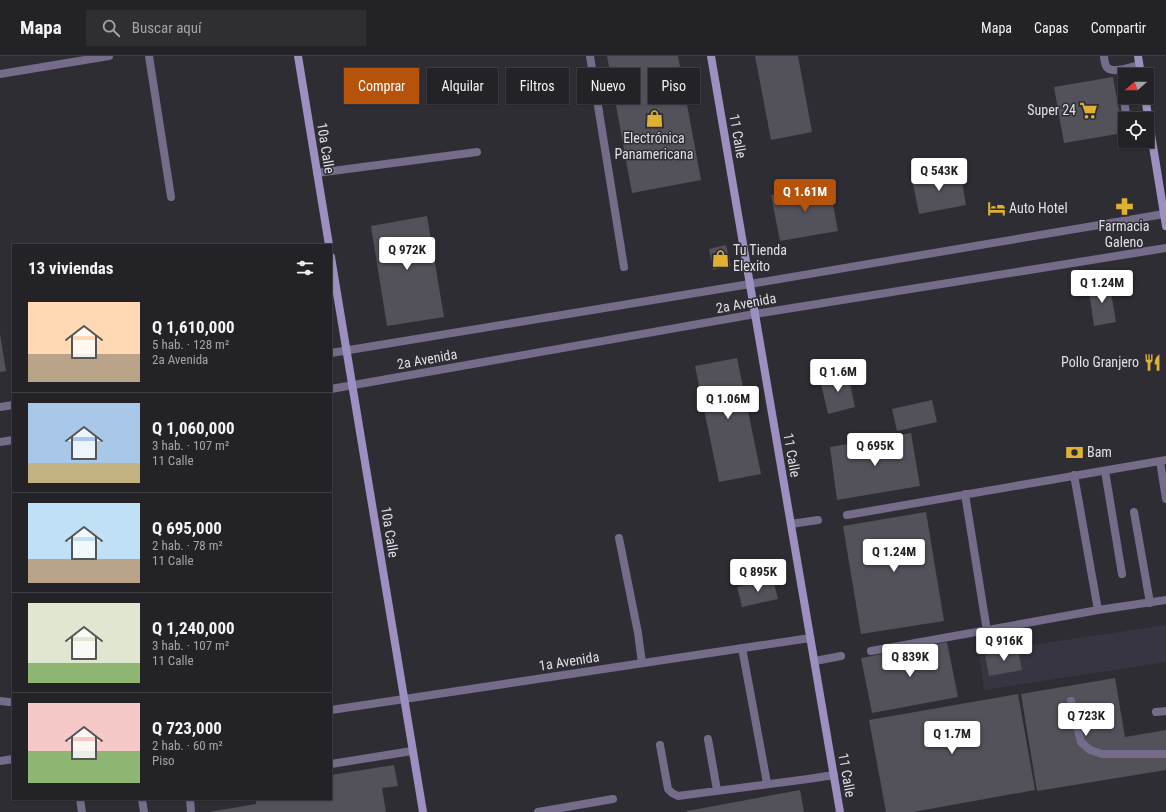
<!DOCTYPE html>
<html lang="es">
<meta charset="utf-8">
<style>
:root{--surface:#232227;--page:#2f2f33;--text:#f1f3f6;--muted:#a3a4a7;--line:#403f44;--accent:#b45309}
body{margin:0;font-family:"Roboto Condensed",sans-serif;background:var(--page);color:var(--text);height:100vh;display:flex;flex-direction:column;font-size:15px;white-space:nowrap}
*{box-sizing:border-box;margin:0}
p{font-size:13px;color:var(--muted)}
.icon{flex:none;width:22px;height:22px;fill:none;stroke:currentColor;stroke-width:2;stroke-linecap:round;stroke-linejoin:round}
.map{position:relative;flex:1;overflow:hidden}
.side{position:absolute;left:12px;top:188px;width:320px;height:556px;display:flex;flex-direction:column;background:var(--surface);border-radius:0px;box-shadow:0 1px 3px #0004,0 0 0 1px var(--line)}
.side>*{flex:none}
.top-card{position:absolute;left:344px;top:12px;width:380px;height:36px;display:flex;gap:8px}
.needle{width:26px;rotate:250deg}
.tools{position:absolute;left:1118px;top:12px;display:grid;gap:8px}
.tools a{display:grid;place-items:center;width:36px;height:36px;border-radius:0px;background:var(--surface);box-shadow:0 1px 3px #0004,0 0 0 1px var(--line);font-size:20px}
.price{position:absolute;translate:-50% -34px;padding:0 9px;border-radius:4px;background:#fff;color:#222;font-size:13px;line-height:26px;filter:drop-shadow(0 1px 2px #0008)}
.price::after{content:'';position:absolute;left:50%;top:24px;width:12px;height:9px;margin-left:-6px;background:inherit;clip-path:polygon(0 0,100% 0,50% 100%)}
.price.active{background:var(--accent);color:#fff}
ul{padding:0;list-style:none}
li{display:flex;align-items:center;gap:12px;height:100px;padding:0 16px}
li+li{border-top:1px solid var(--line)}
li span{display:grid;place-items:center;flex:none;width:112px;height:80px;border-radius:0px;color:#555}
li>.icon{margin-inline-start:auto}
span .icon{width:48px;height:48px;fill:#fffc;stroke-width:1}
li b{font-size:17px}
h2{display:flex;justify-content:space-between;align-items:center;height:48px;padding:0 16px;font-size:17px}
.chip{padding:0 14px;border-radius:0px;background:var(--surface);box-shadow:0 1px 3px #0004,0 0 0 1px var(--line);font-size:14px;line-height:36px}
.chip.active{background:var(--accent);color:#fff}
header{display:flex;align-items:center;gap:24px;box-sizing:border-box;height:56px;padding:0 20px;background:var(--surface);border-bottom:1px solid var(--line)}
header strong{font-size:19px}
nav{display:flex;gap:22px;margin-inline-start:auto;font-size:14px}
.search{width:280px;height:36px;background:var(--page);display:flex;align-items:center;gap:10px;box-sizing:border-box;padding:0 14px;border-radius:0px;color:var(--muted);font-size:15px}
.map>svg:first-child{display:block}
</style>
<header>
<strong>Mapa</strong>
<div class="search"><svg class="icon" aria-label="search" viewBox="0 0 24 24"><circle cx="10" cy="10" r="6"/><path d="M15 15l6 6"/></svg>Buscar aquí</div>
<nav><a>Mapa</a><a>Capas</a><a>Compartir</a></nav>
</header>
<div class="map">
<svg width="1166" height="756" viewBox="0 0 1166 756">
<rect width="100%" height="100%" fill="#2f2d34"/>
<path fill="#383542" d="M1166,569v37l-182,28 -5,-37z"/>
<path fill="#535159" d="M607,0h71l23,124 -69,13z
M755,0h43l14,76 -41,8z
M1113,21l10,56 -59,10 -10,-56z
M960,114l6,35 -47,9 -7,-35z
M829,128l9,47 -58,10 -9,-46z
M427,160l17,101 -57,9 -16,-100z
M726,189l5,21 -18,4 -4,-21z
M1109,225l7,41 -22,4 -6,-41z
M0,278l6,37 -6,1z
M737,302l24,116 -42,8 -24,-116z
M848,318l7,33 -27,7 -8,-35z
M932,344l5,22 -40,9 -5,-22z
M911,377l9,53 -83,14 -7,-53z
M926,456l18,109 -83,13 -18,-108z
M773,523l5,20 -36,8 -5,-20z
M947,586l11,55 -86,16 -11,-55z
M1018,593l4,21 -33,6 -4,-21z
M1115,622l10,59 41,-7v40l-129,21 -16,-97z
M1018,638l17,96 -122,22h-27l-17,-92z
M394,709l4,21 -16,2 4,24h-177l47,-8v-5h75v-24z
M800,734l4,22h-117v-1z"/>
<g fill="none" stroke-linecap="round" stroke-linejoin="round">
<path stroke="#756c8a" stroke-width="8" d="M149,0l22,141
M590,0l34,211
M1104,0c0,3 1,7 2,10 5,9 25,1 33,-1
M1125,28l-3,5 5,30
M317,117l160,-21
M1160,405l6,38
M1105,415l17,103
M1074,419l24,135
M965,438l22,137
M1134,456l16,91
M847,459l319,-55
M791,468l27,-4
M619,482l19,95 4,30
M742,592l25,135
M871,595l227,-41 68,-10
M815,605l26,-5
M0,645l9,1
M1071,645l10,41 9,8 12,4h64
M1156,656l10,-1
M708,683l9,51
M660,689l8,44 4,4 6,3 130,-17 26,-4
M331,708l81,-13
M80,743l2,13
M142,743l2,13
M190,743l1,13
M538,756l75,-13"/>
<path stroke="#756c8a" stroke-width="8" d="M0,18l109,-18
M331,297l419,-69 414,-70
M331,333l424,-75 411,-66
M0,351l13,-2
M0,386l13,-2
M331,654l479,-72
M0,705l13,-2"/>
<path stroke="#9d8fbf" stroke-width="8" d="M298,0l31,189
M711,0l129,756
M1138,0l3,19
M1145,41l21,129
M331,201l92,555"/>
</g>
<defs>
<symbol id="supermarket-bare" viewBox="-9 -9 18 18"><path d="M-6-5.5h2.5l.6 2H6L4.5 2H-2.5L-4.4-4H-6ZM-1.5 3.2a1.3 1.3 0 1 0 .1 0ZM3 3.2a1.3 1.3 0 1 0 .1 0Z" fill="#deb133" stroke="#2f2d34" stroke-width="2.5" paint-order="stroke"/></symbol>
<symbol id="shop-bare" viewBox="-9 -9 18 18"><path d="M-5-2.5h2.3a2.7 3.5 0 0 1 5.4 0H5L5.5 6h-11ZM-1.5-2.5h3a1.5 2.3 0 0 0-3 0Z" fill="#deb133" stroke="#2f2d34" stroke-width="2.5" paint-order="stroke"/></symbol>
<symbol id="pharmacy-bare" viewBox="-9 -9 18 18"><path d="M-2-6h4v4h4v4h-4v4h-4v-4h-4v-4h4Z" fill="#deb133" stroke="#2f2d34" stroke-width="2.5" paint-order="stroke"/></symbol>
<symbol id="hotel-bare" viewBox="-9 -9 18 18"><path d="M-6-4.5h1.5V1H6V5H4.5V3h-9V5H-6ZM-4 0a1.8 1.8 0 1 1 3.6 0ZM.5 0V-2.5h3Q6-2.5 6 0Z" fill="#deb133" stroke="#2f2d34" stroke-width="2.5" paint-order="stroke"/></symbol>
<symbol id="restaurant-bare" viewBox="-9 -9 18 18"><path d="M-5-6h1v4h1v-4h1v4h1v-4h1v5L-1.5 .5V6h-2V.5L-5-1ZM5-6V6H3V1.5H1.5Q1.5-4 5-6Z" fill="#deb133" stroke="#2f2d34" stroke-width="2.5" paint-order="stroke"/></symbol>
<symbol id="bank-bare" viewBox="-9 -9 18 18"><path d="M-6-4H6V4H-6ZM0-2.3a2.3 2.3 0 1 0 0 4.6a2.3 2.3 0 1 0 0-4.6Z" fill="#deb133" stroke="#2f2d34" stroke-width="2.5" paint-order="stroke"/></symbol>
</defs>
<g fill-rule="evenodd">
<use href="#supermarket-bare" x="1076" y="42" width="25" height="25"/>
<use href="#shop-bare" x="642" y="50" width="25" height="25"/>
<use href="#pharmacy-bare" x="1112" y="138" width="25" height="25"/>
<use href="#hotel-bare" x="984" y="140" width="25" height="25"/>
<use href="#shop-bare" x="708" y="190" width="25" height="25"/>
<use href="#restaurant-bare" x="1140" y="294" width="25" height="25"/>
<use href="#bank-bare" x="1062" y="384" width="25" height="25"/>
</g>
<g text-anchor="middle" stroke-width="3" stroke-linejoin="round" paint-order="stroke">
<g font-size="14" fill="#e0dfe4" stroke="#2f2d34" text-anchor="start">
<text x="1076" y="59" text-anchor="end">Super 24</text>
<text x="654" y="87" text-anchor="middle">Electrónica<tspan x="654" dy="16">Panamericana</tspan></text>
<text x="1009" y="157">Auto Hotel</text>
<text x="1124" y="175" text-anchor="middle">Farmacia<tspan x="1124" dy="16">Galeno</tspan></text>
<text x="733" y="199">Tu Tienda<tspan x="733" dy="16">Elexito</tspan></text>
<text x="1139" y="311" text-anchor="end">Pollo Granjero</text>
<text x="1087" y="401">Bam</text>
</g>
<g font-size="14" fill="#e0dfe4" stroke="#2f2d34">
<text transform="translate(738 80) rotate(80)" y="5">11 Calle</text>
<text transform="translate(326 92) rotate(81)" y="5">10a Calle</text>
<text transform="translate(746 247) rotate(-10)" y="5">2a Avenida</text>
<text transform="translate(427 303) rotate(-10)" y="5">2a Avenida</text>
<text transform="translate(792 399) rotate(80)" y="5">11 Calle</text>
<text transform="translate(390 476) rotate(81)" y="5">10a Calle</text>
<text transform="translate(569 605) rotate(-9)" y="5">1a Avenida</text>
<text transform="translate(847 719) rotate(80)" y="5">11 Calle</text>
</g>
</g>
</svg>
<div class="tools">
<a><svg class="needle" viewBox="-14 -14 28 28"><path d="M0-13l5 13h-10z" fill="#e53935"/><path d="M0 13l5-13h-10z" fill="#a3a4a7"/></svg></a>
<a><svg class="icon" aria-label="locate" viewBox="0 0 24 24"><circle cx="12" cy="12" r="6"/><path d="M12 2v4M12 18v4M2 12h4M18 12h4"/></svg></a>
</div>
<b class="price" style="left:939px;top:136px">Q 543K</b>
<b class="price active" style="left:805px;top:157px">Q 1.61M</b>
<b class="price" style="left:407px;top:215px">Q 972K</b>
<b class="price" style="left:1102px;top:248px">Q 1.24M</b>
<b class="price" style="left:838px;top:337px">Q 1.6M</b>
<b class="price" style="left:728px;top:364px">Q 1.06M</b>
<b class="price" style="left:875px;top:411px">Q 695K</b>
<b class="price" style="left:894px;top:517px">Q 1.24M</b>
<b class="price" style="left:758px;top:537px">Q 895K</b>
<b class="price" style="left:1004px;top:606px">Q 916K</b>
<b class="price" style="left:910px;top:622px">Q 839K</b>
<b class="price" style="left:1086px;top:681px">Q 723K</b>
<b class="price" style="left:952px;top:699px">Q 1.7M</b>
<div class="top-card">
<a class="chip active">Comprar</a>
<a class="chip">Alquilar</a>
<a class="chip">Filtros</a>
<a class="chip">Nuevo</a>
<a class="chip">Piso</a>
</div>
<section class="side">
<h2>13 viviendas<svg class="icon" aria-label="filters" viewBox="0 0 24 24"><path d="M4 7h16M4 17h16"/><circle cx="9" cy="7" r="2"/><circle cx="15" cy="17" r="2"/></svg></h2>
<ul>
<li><span style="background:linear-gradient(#ffd9b3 65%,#b9a48a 0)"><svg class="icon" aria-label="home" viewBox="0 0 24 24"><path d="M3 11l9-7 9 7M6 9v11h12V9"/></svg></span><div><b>Q 1,610,000</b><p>5 hab. · 128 m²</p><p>2a Avenida</p></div></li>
<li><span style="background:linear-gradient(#a9c7e8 75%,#c2b280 0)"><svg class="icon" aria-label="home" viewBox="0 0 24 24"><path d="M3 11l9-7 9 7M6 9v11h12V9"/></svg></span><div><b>Q 1,060,000</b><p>3 hab. · 107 m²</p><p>11 Calle</p></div></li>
<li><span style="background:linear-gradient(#bfe0f5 70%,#b9a48a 0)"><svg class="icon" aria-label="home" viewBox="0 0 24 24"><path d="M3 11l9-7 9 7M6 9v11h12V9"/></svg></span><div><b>Q 695,000</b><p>2 hab. · 78 m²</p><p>11 Calle</p></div></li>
<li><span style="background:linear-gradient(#dfe7d0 75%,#8fb573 0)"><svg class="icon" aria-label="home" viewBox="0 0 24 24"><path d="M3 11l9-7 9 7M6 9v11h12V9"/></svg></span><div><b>Q 1,240,000</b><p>3 hab. · 107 m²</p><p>11 Calle</p></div></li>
<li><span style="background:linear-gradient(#f6c9c9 60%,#8fb573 0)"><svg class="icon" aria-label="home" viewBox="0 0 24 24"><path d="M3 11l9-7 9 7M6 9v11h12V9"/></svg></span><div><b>Q 723,000</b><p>2 hab. · 60 m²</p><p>Piso</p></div></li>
</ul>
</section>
</div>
